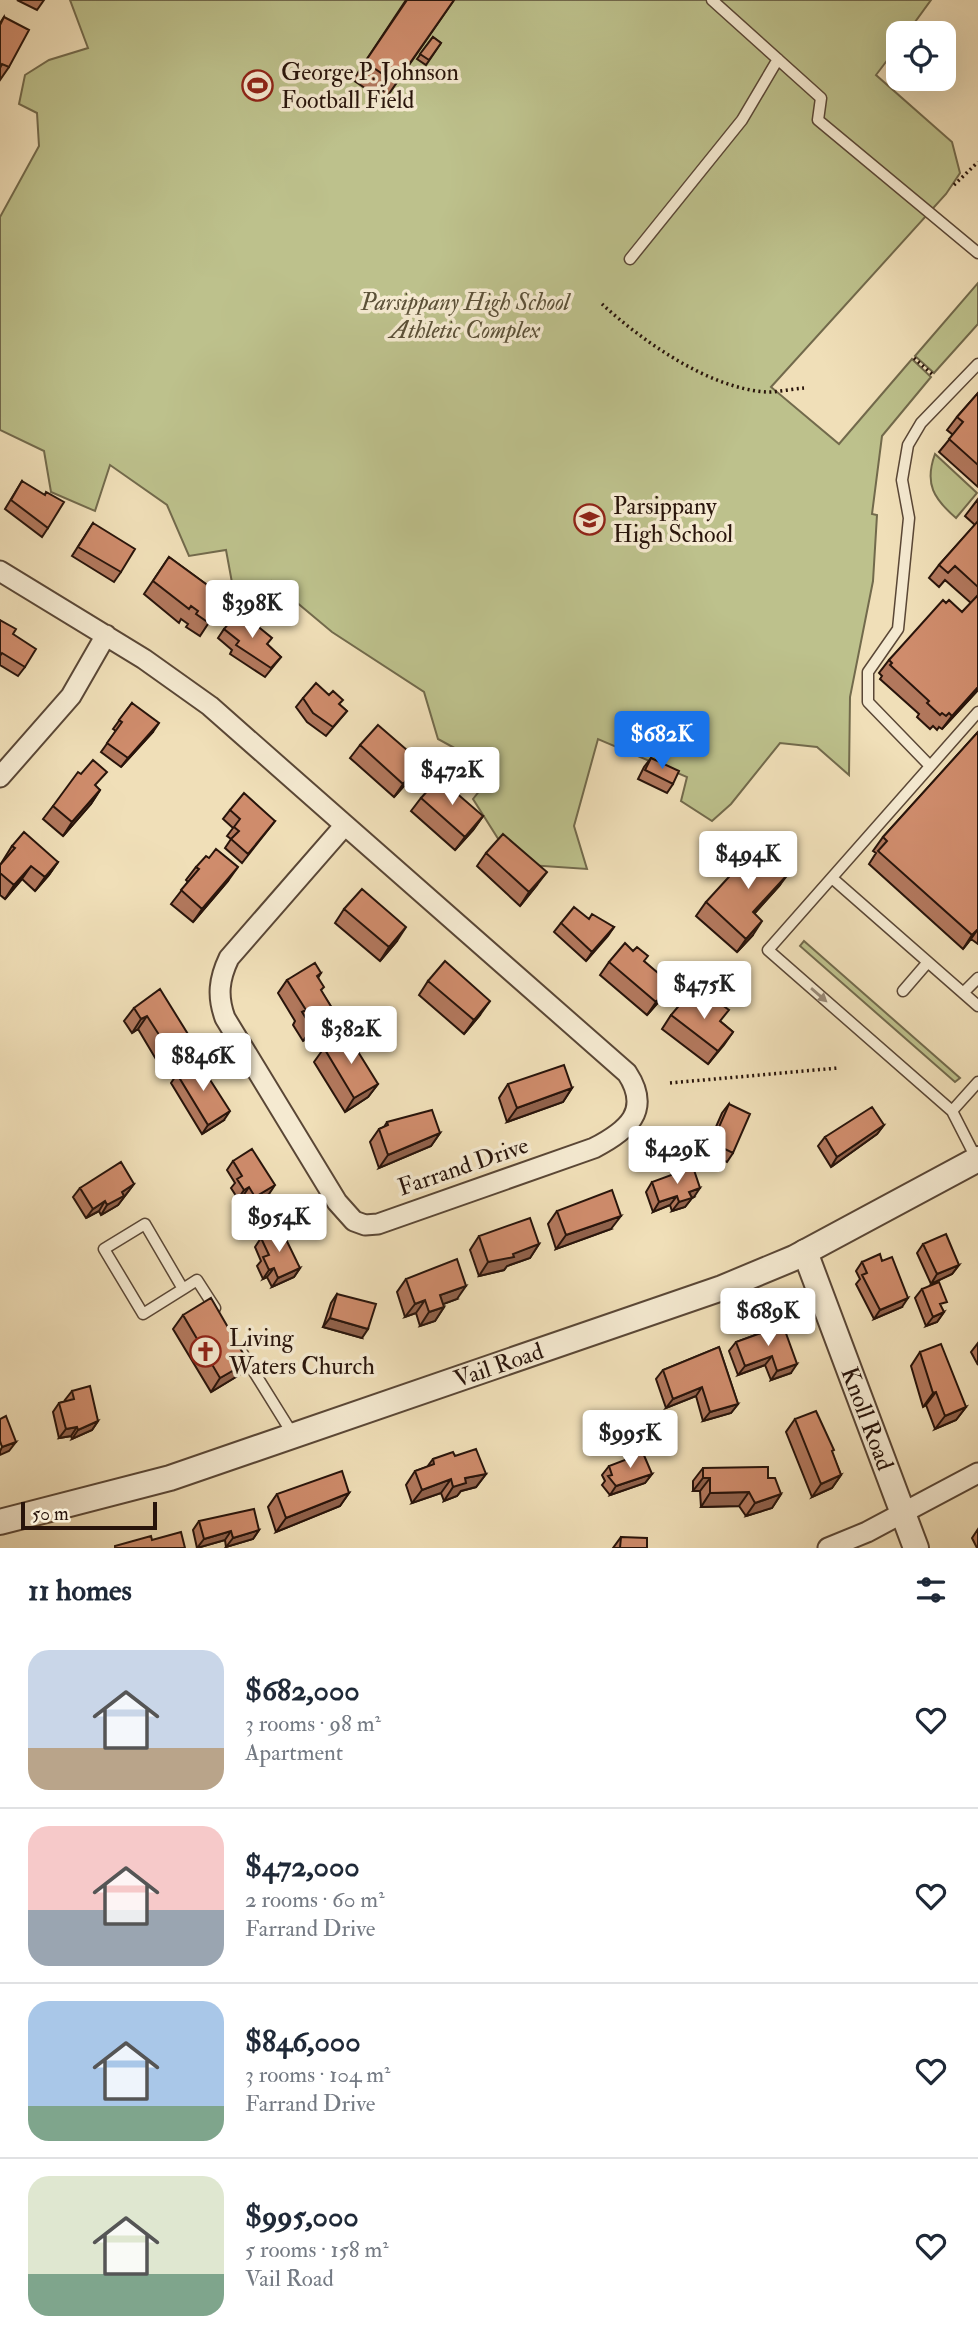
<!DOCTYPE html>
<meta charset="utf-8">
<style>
:root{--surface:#fff;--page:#f6f6f7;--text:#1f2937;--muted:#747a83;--line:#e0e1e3;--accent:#1a73e8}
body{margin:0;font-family:"IM FELL Double Pica",serif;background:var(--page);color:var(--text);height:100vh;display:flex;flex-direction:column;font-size:26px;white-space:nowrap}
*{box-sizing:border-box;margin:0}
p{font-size:23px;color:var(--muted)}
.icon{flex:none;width:38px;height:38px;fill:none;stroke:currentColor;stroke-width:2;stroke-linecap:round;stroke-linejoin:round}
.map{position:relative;height:1548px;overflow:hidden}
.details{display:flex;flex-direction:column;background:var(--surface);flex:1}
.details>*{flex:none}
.buttons{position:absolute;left:886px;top:21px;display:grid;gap:14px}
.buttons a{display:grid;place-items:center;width:70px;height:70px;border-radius:14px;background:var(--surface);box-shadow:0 7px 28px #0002;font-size:35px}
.scale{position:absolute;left:21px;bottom:18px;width:136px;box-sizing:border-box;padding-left:7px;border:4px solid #28140b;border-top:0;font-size:19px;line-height:24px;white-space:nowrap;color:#28140b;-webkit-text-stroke:5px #f5ead1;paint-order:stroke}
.price{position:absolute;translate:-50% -60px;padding:0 16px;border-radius:7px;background:#fff;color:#222;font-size:23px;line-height:46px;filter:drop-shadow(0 2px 4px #0008)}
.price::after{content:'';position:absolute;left:50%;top:42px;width:21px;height:16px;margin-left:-10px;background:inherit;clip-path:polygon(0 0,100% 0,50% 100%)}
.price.selected{background:var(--accent);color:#fff}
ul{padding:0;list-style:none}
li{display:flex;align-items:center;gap:21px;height:175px;padding:0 28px}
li+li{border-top:2px solid var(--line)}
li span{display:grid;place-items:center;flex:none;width:196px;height:140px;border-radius:21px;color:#555}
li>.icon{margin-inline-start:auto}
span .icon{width:84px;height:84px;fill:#fffc;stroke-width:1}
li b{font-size:30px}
h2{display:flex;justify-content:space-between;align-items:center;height:84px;padding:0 28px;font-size:30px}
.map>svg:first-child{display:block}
</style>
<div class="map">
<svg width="978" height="1548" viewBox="0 0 978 1548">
<rect width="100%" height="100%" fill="#f0dfb8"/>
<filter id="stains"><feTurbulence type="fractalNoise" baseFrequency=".00286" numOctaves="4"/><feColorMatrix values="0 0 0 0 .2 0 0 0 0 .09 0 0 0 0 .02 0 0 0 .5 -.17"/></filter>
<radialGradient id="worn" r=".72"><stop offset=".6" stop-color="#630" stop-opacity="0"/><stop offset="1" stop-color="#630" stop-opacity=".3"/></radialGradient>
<path fill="#bdc18c" stroke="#726a4c" stroke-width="2" d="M70,0h861l-24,33h-9v13l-22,29 76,67 8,31 -14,21 -175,193 68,57 73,-85 19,18 -49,59 -10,78 5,1 -4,66 -23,116 -1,78 -32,-28 -37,-4 -49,61 -19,17 -31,-20 6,-24 -89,-38 -24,87 13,43 -73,-5 -41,-65 15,-19 -6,-17 -44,-24 -14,-47 -92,-60 -61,-51 -27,12 -11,-5 -7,-38 -37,6 -22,-51 -57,-40 -15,46 -44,-19 -7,-41 -44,-21v-213l39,-71 -2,-33 -18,-9 6,-29 24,-15 39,-12z
M978,283v41l-44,49 -19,-17z
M935,454l42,39 -21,25c-22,-19 -32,-34 -21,-64z
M804,941l156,137 -5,4 -155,-136z"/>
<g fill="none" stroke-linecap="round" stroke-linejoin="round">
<defs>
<path id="service" d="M712,0l109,98 -3,22 160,133
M630,259l112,-139 36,-61
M930,766l-62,-64v-30l30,-43 11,-111 -7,-38 6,-35 13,-22 57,-59
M832,878l146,128
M903,991l25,-29
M963,993l15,-15
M952,1111l26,-29
M976,1158l-24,-47 -184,-161 210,-238
M183,1289l-40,25 -39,-65 41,-25 38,65 14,-9 18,28
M241,1351l51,82"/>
<path id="minor" d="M0,571l144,88 66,47 135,119
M0,777l71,-81 35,-61
M345,825l282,248c25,38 0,58 -33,75l-216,76 -13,1 -11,-4 -17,-19 -112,-184c-8,-22 -6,-39 4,-60z
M828,1548l39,-16 111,-59"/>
<g id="tertiary">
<path id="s1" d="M805,1252l111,296"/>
<path id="s2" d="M0,1522l170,-44 552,-190 72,-30 184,-99"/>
</g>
</defs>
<use href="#service" stroke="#5a4736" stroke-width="13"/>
<use href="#minor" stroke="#5a4736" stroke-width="23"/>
<use href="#tertiary" stroke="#5a4736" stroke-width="28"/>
<path stroke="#28140b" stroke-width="3.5" stroke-dasharray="2 3.5" stroke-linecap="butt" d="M954,185l24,-23
M602,304c40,37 108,85 165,88 12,0 25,-3 37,-4
M914,358l19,17
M670,1083l168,-15"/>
<use href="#service" stroke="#f5ead1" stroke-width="10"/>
<use href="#minor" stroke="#f5ead1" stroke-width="19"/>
<use href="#tertiary" stroke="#f5ead1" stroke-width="24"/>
</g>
<path fill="#b2785d" stroke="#28140b" stroke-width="2" d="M17,0h27l-7,10z
M406,0h48l-70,101 -31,-21z
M4,17l5,50 -9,13v-57z
M433,37l8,6 -15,22 -9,-6z
M978,393v94l-39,-35 14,-17 -6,-5 10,-13z
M22,481l26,47 -6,9 -37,-28z
M978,499v191l-36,39 -3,-2 -2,3 -4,-4 -3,3 -13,-12 2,-3 -39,-35 2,-3 -3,-3 10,-13 57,-57 16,9 9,-9 -26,-23 -6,7 -10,-9 10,-13 36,-40 -10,-9z
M93,523l28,49 -7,10 -42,-26z
M169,557l56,41 -25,38 -14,-9 2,-3 -7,-5 -2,4 -35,-29z
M0,620l25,47 -7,9 -18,-11z
M224,629l43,15 14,13 -16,20 -35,-23 2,-4 -14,-12z
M303,698l37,7 7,6 -21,25 -19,-14 -11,-15z
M132,703l21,29 -32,35 -20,-15 15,-21 -3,-2z
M978,732v212l-7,-5 -8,10 -94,-85 7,-11 -3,-2 10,-14z
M360,745l52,32 -18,20 -44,-39z
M651,758l22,26 -6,9 -29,-14 6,-12z
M96,787l4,3 -9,14 -28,32 -20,-17 10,-13z
M421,798l62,18 -10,14 -18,20 -44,-39z
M230,810l45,11 -33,42 -17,-15 6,-9 -4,-3 6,-8 -10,-9z
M12,846l46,16 -9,13 -14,16 -13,-12 -17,20 -5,-4v-30z
M486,853l51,32 -17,21 -43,-40z
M196,867l32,14 -35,41 -22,-18 17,-22 -2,-2z
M779,886l-25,28 -1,21 -16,17 -41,-36 10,-14z
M344,909l53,32 -17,20 -45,-38z
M589,919l25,8 -28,34 -32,-29 7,-9z
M644,961l18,37 -15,17 -47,-40 9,-13z
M321,973l-3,5 3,13 14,22 -9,14 -23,14 -10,-16 2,-4 -17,-28 9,-13z
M428,981l52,34 -16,19 -45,-39z
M134,1008l57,31 -9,14 -22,13 -22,-37 -6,4 -8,-12z
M671,1015l50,7 12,10 -25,32 -46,-35z
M324,1048l54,36 -10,13 -23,15 -31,-50z
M177,1074l47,46 -22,14 -31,-51z
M508,1084l64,4 -9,14 -56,20 -8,-24z
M729,1104l4,49 -6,9 -22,-10 17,-39z
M387,1122l53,11 -9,13 -52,22 -9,-26 9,-13 5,-2z
M884,1125l-7,9 -46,33 -13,-21 7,-9z
M233,1161l36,33 -20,12 -6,-10 -5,3 -7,-11 4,-5 -8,-13z
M652,1182l42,15 -2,1 -7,9 -13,4 -2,-6 -17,7 -7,-20z
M134,1184l-16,21 -17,10 -2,-4 -13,7 -13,-21 7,-9z
M557,1211l54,18 -55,20 -8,-25z
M479,1236l60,8 -9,14 -23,8 -3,4 -25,6 -9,-26z
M261,1238l39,30 -6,9 -22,10 -5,-10 -4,2 -6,-13 4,-5 -6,-14z
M923,1244l36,21 -7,9 -21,10 -14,-31z
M862,1262l40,45 -28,12 -18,-35 4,-5 -4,-8z
M406,1279l51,20 -14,5 1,3 -9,14 -15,5 -4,-13 -11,4 -8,-25z
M922,1289l20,20 2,3 -7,10 -11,4 -11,-28z
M337,1294l25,44 -39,-11 8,-24z
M183,1315l56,60 -28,17 -38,-63z
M783,1325l8,48 -20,7 -6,-15 -27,10 -9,-24 7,-9z
M978,1343v22l-7,-13z
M719,1347l19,57 -7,9 -28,8 -7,-25 -30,12 -10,-29 7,-9z
M920,1352l46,55 -10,13 -21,9 -9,-24 -3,2 -12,-41z
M72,1391l26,30 -6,9 -20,9 -1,-3 -12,2 -6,-26 6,-9 7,-2 -1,-1z
M795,1419l37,34 9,22 -9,13 -20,9 -26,-65z
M455,1456l31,18 -10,13 -15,4 -4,5 -13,5 -3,-8 -29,10 -6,-18 9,-14 12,-4 6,-8z
M609,1466l43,8 -7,9 -35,12 -8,-10 3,-4 -3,-6z
M703,1468l65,10 13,16 -9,14 -26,8 -7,-10 -38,1 -1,-16h-7v-10z
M349,1493l-9,13 -64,26 -8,-25 9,-13z
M199,1521l60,9 -6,9 -27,8 -1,-7 -28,8 -4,-18z
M978,1529v19h-1l-5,-10z
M621,1537l26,11h-34z"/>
<path fill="#91624c" stroke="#28140b" stroke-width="2" d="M978,687v3l-36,39 10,-13z
M159,723l-6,9 -32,35 7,-9z
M422,763l-10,14 -18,20 9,-13z
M100,790l-9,14 -28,32 9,-14z
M483,816l-10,14 -18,20 10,-13z
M58,862l-9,13 -14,16 10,-14z
M31,866l-9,13 -17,20 9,-14z
M238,867l-10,14 -35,41 9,-13z
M547,872l-10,13 -17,21 9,-14z
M789,873l-10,13 -36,40 10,-14z
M762,921l-9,14 -16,17 9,-13z
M406,927l-9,14 -17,20 9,-14z
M614,927l-6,9 -22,25 6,-9z
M978,929l-7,10 -8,10 9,-14z
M671,984l-9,14 -15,17 9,-13z
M490,1001l-10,14 -16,19 10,-14z
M335,1013l-9,14 -23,14 9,-13z
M147,1016l-9,13 -6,4 9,-14z
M733,1032l-9,13 -16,19 10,-13z
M191,1039l-9,14 -22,13 10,-14z
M378,1084l-10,13 -23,15 9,-14z
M572,1088l-9,14 -56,20 10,-14z
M230,1111l-6,9 -22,14 6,-9z
M884,1125l-7,9 -46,33 6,-10z
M440,1133l-9,13 -52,22 9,-13z
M134,1184l-16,21 -17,10 6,-10 15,-13z
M275,1185l-6,9 -20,12 6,-9z
M249,1187l-6,9 -5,3 6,-9z
M700,1188l-6,9 -3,1h1l-7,9 -13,4 7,-9 10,-10z
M677,1196l-7,9 -17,7 6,-10z
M105,1201l-6,10 -13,7 7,-9z
M621,1216l-10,13 -55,20 10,-14z
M539,1244l-9,14 -23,8 -3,4 -25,6 9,-14z
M959,1265l-7,9 -21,10 6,-10z
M274,1268l-7,9 -4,2 6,-9z
M300,1268l-6,9 -22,10 6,-9z
M466,1286l-9,13 -27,10 10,-14z
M908,1298l-6,9 -28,12 6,-9z
M425,1300l-9,13 -11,4 10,-13z
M444,1307l-9,14 -15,5 9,-14z
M944,1312l-7,10 -11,4 7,-9z
M330,1318l38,11 -6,9 -39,-11z
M772,1356l-7,9 -27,10 7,-9z
M248,1362l-9,13 -28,17 9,-14z
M797,1364l-6,9 -20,7 6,-9z
M702,1387l-6,9 -30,12 7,-9z
M936,1392l-10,13 -3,2 10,-14z
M738,1404l-7,9 -28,8 7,-9z
M966,1407l-10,13 -21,9 10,-13z
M98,1421l-6,9 -20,9 6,-9z
M77,1427l-6,9 -12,2 7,-9z
M16,1442l-7,9 -9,4v-4l2,-4z
M486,1474l-10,13 -15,4 -4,5 -13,5 9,-14 12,-9z
M652,1474l-7,9 -35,12 6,-9z
M841,1475l-9,13 -20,9 9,-13z
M703,1478h7l-10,13h-7z
M451,1479l-10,14 -29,10 10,-13z
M749,1492l-10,14 -38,1 9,-14z
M349,1493l-9,13 -64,26 10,-14z
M781,1494l-9,14 -26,8 9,-13z
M259,1530l-6,9 -27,8 7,-9z
M231,1531l-6,9 -28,8 7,-9z"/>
<path fill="#cf8c6c" stroke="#28140b" stroke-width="2" d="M407,0h47l-58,83 -31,-21z
M4,17l25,13 -20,37 -7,-3 -2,4v-43z
M433,37l8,6 -12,17 -9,-6z
M978,393v72l-29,-26 14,-17 -6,-5z
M22,481l23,14 1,-3 18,10 -16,26 -37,-28z
M978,521v66l-23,-21 -7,7 -9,-8z
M93,523l42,26 -14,23 -43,-25z
M169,557l56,41 -16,25 -13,-9 2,-3 -7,-5 -2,3 -36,-28z
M978,595v92l-26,29 -3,-3 -3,3 -4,-3 -2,2 -13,-12 2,-2 -39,-36 2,-2 -3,-3 54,-60 3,3 3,-3 13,12z
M239,611l33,27 -5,6 14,13 -10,11 -35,-23 3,-4 -15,-12z
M0,620l16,9 -3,5 23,15 -11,18 -23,-14 -2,3z
M316,683l13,12 4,-4 10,9 -4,4 8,7 -14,16 -20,-14 -10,-15z
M132,703l27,20 -31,35 -21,-15 15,-21 -3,-2z
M378,725l44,38 -19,21 -43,-39z
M978,732v197l-6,6 -94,-84 9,-10 -4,-4z
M651,758l28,13 -6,13 -28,-14z
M93,760l14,12 -12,13 5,5 -28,32 -19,-16 25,-34 3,2z
M439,778l44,38 -18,21 -44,-39z
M244,793l31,28 -27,33 -17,-15 8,-8 -5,-4 6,-8 -10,-9z
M24,832l34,30 -13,15 -14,-11 -17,19 -14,-12v-8l15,-17 -3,-2z
M503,834l44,38 -18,20 -43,-39z
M758,845l31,28 -36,39 9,9 -16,18 -40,-37z
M216,849l22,18 -36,42 -21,-19 18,-21 -3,-2 10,-11 3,2z
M362,889l44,38 -17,20 -45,-38z
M574,907l15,12 3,-5 22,13 -22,25 -31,-29z
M625,943l8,8 4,-4 11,9 -4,5 27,23 -15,18 -47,-40z
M445,961l45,40 -16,19 -46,-39z
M315,963l6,10 -4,3 7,11 -3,3 14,23 -23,15 -10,-16 4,-2 -19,-30z
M160,989l31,50 -21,13 -23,-36 -6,3 -7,-11z
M688,995l17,14 9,-10 15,11 -9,11 13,11 -15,19 -47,-36z
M347,1034l31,50 -24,14 -30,-50z
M198,1061l32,50 -22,14 -31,-51z
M564,1065l8,23 -55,20 -9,-24z
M729,1104l21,10 -17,39 -21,-10z
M872,1107l12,18 -47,32 -12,-20z
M432,1110l8,23 -52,22 -9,-26 9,-4 -1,-3z
M252,1149l23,36 -20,12 -6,-10 -5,3 -7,-11 5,-3 -9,-15z
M121,1162l13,22 -12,8 2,4 -17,9 -2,-4 -12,8 -13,-21z
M693,1167l7,21 -11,4 3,6 -13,4 -2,-6 -18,6 -7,-20z
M612,1190l9,26 -55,19 -9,-24z
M530,1218l9,26 -26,10 1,3 -26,5 -9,-26z
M281,1229l19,39 -22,10 -4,-10 -5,2 -6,-13 6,-2 -8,-17z
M946,1234l13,31 -22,9 -14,-30z
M880,1254l2,7 10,-4 16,41 -28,12 -18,-35 5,-2 -5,-11z
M457,1259l9,27 -26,9 4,12 -15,5 -4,-12 -10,4 -9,-25z
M939,1282l8,20 -7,2 4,8 -11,5 -11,-28z
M337,1294l39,10 -8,25 -38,-11z
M211,1298l37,64 -28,16 -37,-63z
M783,1325l14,39 -20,7 -5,-15 -27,10 -9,-24z
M941,1344l25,63 -21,9 -9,-24 -3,1 -13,-41z
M719,1347l19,57 -28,8 -8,-25 -29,12 -10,-29z
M90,1386l8,35 -20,9 -1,-3 -11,2 -7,-26 15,-4 -2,-8z
M816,1411l18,39 -2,1 9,24 -20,9 -26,-65z
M6,1416l10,26 -14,5 -2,-6v-22z
M476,1449l10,25 -21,4 1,5 -13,4 -2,-8 -29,11 -7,-19 19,-7 -1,-5 20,-7 2,4z
M643,1453l9,21 -36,12 -8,-10 4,-1 -3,-9z
M768,1467v11h7l6,16 -26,9 -6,-11 -39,1v-15h-7v-10z
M342,1471l7,22 -63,25 -9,-24z
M254,1509l5,21 -26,8 -2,-7 -27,8 -5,-18z
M181,1532l4,16h-70v-2l36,-10 1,4z
M621,1537l26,1v10h-27z"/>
<defs><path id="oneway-solid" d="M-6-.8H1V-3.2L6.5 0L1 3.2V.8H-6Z" transform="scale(1.75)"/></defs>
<use fill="#998a78" href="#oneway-solid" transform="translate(819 995) rotate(41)"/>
<defs>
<symbol id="stadium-ring" viewBox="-11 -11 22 22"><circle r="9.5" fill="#f5ead1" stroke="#8f2418" stroke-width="1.5"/><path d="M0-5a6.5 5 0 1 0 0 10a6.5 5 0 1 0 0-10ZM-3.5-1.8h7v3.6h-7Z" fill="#8f2418"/></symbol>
<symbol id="school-ring" viewBox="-11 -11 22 22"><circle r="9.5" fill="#f5ead1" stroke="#8f2418" stroke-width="1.5"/><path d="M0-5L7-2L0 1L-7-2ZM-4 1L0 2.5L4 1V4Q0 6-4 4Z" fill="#8f2418"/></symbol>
<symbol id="church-ring" viewBox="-11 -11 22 22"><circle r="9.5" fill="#f5ead1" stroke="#8f2418" stroke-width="1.5"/><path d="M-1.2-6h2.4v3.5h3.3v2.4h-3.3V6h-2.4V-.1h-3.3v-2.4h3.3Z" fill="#8f2418"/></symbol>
</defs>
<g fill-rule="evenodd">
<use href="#stadium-ring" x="240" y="68" width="35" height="35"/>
<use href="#school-ring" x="572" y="502" width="35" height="35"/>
<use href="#church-ring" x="188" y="1334" width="35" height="35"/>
</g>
<g text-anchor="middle" stroke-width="7" stroke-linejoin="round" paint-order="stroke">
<g font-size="24" fill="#28140b" stroke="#f5ead1" text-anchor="start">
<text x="281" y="80">George P. Johnson<tspan x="281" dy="28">Football Field</tspan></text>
<text x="613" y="514">Parsippany<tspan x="613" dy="28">High School</tspan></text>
<text x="229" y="1346">Living<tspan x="229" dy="28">Waters Church</tspan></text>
</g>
<g font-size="24" font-style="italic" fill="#5c5138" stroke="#f5ead1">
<text x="465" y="310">Parsippany High School<tspan x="465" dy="28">Athletic Complex</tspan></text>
</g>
<g font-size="24" fill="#28140b" stroke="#f5ead1">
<text transform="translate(463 1166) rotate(-19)" y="8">Farrand Drive</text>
<text dy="8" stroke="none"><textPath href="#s2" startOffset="523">Vail Road</textPath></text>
<text dy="8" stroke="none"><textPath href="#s1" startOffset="178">Knoll Road</textPath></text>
</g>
</g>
<rect width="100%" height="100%" filter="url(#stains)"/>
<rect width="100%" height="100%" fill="url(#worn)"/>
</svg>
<div class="buttons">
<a><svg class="icon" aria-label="locate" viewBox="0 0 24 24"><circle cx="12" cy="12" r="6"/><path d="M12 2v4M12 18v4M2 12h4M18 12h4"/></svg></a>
</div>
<div class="scale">50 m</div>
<b class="price" style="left:252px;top:640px">$398K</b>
<b class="price selected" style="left:662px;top:771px">$682K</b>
<b class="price" style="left:452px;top:807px">$472K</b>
<b class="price" style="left:748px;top:891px">$494K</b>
<b class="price" style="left:704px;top:1021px">$475K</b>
<b class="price" style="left:351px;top:1066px">$382K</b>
<b class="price" style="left:203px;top:1093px">$846K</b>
<b class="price" style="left:677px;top:1186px">$429K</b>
<b class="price" style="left:279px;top:1254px">$954K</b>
<b class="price" style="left:768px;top:1348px">$689K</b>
<b class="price" style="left:630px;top:1470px">$995K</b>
</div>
<section class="details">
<h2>11 homes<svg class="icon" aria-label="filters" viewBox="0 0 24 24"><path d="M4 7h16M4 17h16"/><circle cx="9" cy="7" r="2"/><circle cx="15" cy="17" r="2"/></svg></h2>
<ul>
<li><span style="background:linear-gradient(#c9d6e8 70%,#b9a48a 0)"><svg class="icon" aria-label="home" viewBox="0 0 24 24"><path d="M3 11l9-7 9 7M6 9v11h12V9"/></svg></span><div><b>$682,000</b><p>3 rooms · 98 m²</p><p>Apartment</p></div><svg class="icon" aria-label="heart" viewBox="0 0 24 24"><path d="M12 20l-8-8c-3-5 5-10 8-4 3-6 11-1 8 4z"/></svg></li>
<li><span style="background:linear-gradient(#f6c9c9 60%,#9aa5b1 0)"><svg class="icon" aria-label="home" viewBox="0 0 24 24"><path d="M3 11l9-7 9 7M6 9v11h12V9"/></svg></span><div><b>$472,000</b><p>2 rooms · 60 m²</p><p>Farrand Drive</p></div><svg class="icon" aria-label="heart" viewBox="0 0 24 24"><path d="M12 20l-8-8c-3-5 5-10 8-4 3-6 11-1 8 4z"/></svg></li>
<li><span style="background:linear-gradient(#a9c7e8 75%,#7fa58c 0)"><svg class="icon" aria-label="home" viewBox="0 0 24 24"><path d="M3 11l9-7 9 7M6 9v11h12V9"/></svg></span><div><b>$846,000</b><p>3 rooms · 104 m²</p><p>Farrand Drive</p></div><svg class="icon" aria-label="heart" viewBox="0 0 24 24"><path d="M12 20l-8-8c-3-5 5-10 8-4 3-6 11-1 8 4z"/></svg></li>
<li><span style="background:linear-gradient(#dfe7d0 70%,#7fa58c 0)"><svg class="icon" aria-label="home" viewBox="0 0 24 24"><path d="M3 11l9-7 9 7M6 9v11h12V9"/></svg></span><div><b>$995,000</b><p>5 rooms · 158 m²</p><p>Vail Road</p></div><svg class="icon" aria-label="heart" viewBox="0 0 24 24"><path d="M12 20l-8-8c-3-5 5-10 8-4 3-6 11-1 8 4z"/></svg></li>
</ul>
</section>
